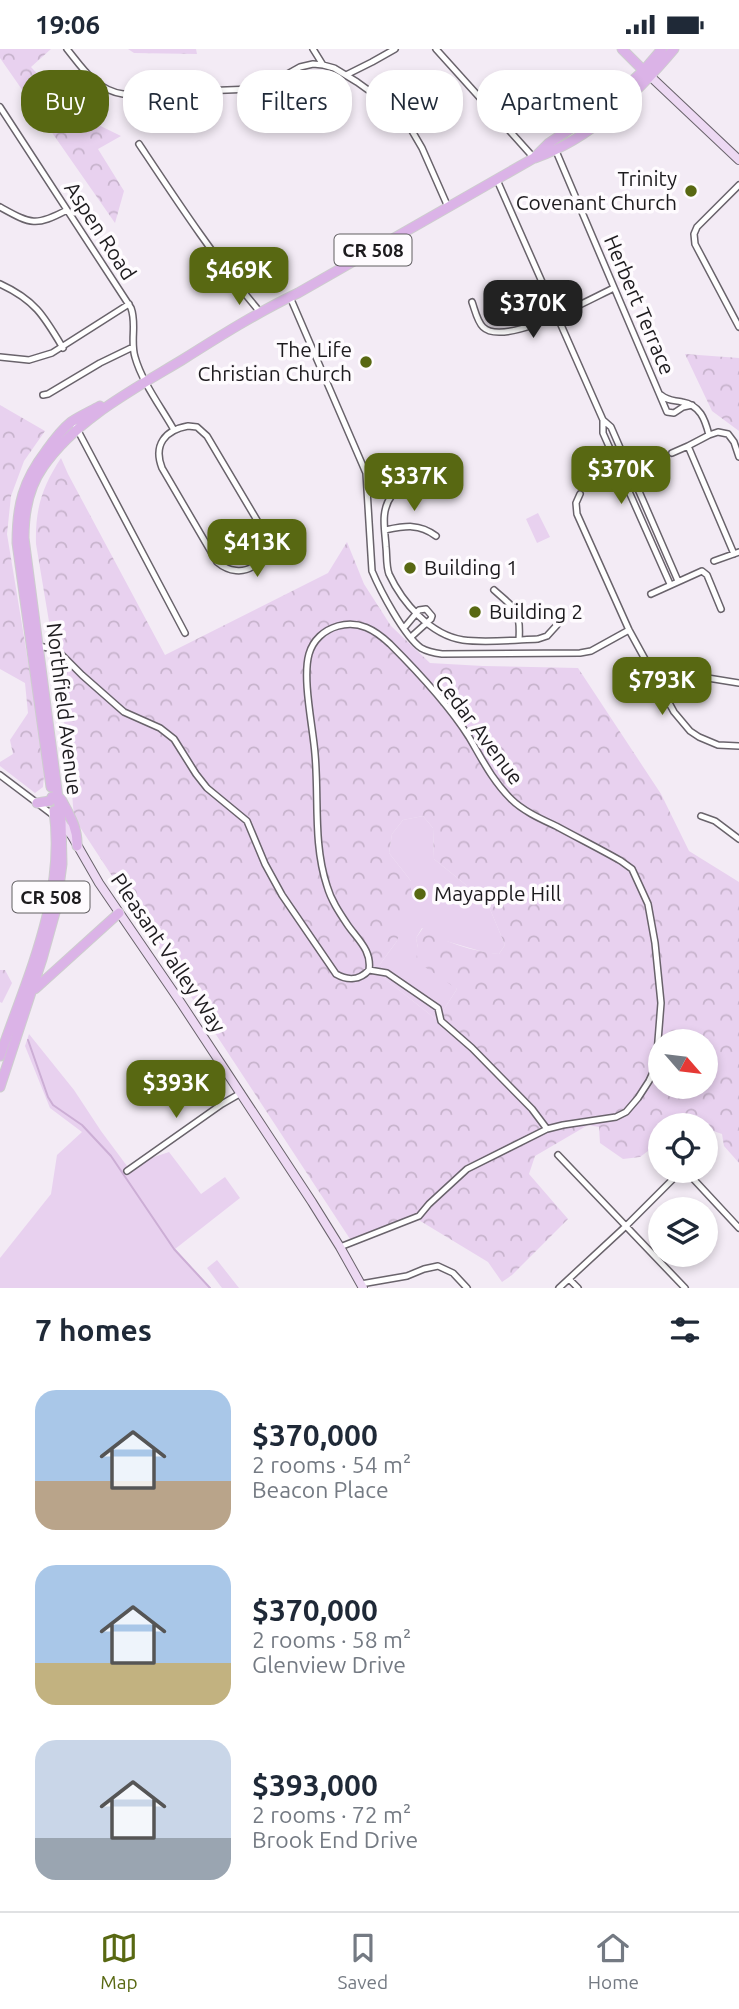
<!DOCTYPE html>
<meta charset="utf-8">
<style>
:root{--surface:#fff;--page:#f2f2f3;--text:#1f2937;--muted:#747a83;--line:#e0e1e3;--accent:#586812}
body{margin:0;font-family:Ubuntu,sans-serif;background:var(--page);color:var(--text);height:100vh;display:flex;flex-direction:column;font-size:26px;white-space:nowrap}
*{box-sizing:border-box;margin:0}
p{font-size:23px;color:var(--muted)}
.icon{flex:none;width:38px;height:38px;fill:none;stroke:currentColor;stroke-width:2;stroke-linecap:round;stroke-linejoin:round}
.map{position:relative;height:1239px;overflow:hidden}
.details{display:flex;flex-direction:column;background:var(--surface);flex:1}
.details>*{flex:none}
.hud{position:absolute;left:21px;top:21px;width:698px;height:63px;display:flex;gap:14px}
.needle{width:46px;rotate:118deg}
.fabs{position:absolute;left:648px;top:980px;display:grid;gap:14px}
.fabs a{display:grid;place-items:center;width:70px;height:70px;border-radius:50%;background:var(--surface);box-shadow:0 4px 10px #0003;font-size:35px}
.price{position:absolute;translate:-50% -60px;padding:0 16px;border-radius:14px;background:var(--accent);color:#fff;font-size:23px;line-height:46px;filter:drop-shadow(0 2px 4px #0008)}
.price::after{content:'';position:absolute;left:50%;top:42px;width:21px;height:16px;margin-left:-10px;background:inherit;clip-path:polygon(0 0,100% 0,50% 100%)}
.price.current{background:#222;color:#fff}
ul{padding:0;list-style:none}
li{display:flex;align-items:center;gap:21px;height:175px;padding:0 35px}
li span{display:grid;place-items:center;flex:none;width:196px;height:140px;border-radius:21px;color:#555}
li>.icon{margin-inline-start:auto}
span .icon{width:84px;height:84px;fill:#fffc;stroke-width:1}
li b{font-size:30px}
h2{display:flex;justify-content:space-between;align-items:center;height:84px;padding:0 35px;font-size:30px}
.tag{padding:0 24px;border-radius:28px;background:var(--surface);box-shadow:0 4px 10px #0003;font-size:24px;line-height:63px}
.tag.current{background:var(--accent);color:#fff}
.status{display:flex;justify-content:space-between;align-items:center;height:49px;padding:0 35px;background:var(--surface);direction:ltr}
.status svg{height:19px;fill:currentColor}
.dock{display:flex;justify-content:space-around;align-items:center;height:98px;border-top:2px solid var(--line);background:var(--surface);font-size:19px;color:var(--muted)}
.dock a{display:grid;justify-items:center;gap:4px}
.dock .current{color:var(--accent)}
.map>svg:first-child{display:block}
</style>
<div class="status"><b>19:06</b><svg viewBox="0 0 49 12"><path d="M0 12V9h3v3zM5 12V6h3v6zM10 12V3h3v9zM15 12V0h3v12zM26 1h20v11H26zM47 4h2v5h-2z"/></svg></div>
<div class="map">
<svg width="739" height="1239" viewBox="0 0 739 1239">
<defs>
<pattern id="forest-crowns" width="20" height="18" patternUnits="userSpaceOnUse" patternTransform="scale(1.75)"><rect width="20" height="18" fill="#e8d1ef"/><path d="M2 6a3 3 0 1 1 6 0M12 15a3 3 0 1 1 6 0" fill="none" stroke="#c7b3cc"/></pattern>
</defs>
<rect width="100%" height="100%" fill="#f3ebf5"/>
<path fill="#e8d1ef" d="M538,464l12,24 -13,6 -11,-24z
M423,767l10,12 1,31 53,43 18,43 -6,9 -12,-1 -48,-14 -17,-11 -6,10 2,10 39,41 -20,31 -62,-49 22,-30 14,-60 -22,-28 3,-19 11,-14z
M29,985l45,56 27,41 26,35 42,-14 32,42 24,-17 15,21 -65,51 35,39h-210v-30l51,-64 6,-39 25,-23 -32,-24 -25,-62z
M217,1211l22,28h-17l-15,-20z"/>
<path fill="url(#forest-crowns)" fill-rule="evenodd" d="M0,0h51l-20,18 43,46 47,23 -23,13 26,42 -9,32 -115,-165z
M128,0h68l1,5 -63,-1z
M685,305l54,4v73l-27,-20z
M0,356l45,26 -21,30 -13,35 -4,38 38,230 -2,23 -8,6 -35,-27v-4l13,-8 -3,-14 18,-27 -3,-30 -25,-14z
M61,409l7,16 97,181 163,-82 19,-31 17,42 27,42 39,37 53,3 95,2 83,126 28,57 50,31v281l-15,-17 -2,-12 -17,-6v-3h-6l-11,-4 -6,4h-22v17l-20,15 -17,2 -23,-16 -1,-16 -11,-2 -53,31 -6,18 39,45 -56,56 -10,7 -14,-20 -71,-43 -67,20 -276,-421 -7,-89 -3,-6 1,-6 -29,-173c-1,-35 6,-57 25,-86zM423,767l10,12 1,31 53,43 18,43 -6,9c-27,-3 -54,-11 -76,-26l-7,10 2,10 -2,13 41,28 -20,31 -62,-49 22,-30 14,-44v-16l-22,-28 3,-19 11,-14zM660,992h45v46h-45z
M0,921h5l7,13 -10,20 -2,-1z"/>
<g fill="none" stroke-linecap="round" stroke-linejoin="round">
<path stroke="#ccaed5" stroke-width="2" d="M28,991l20,57 5,8 29,20 29,31 63,93 36,39"/>
<defs>
<path id="minor" d="M67,0c16,20 29,41 56,45l130,-5 22,-8 25,-14 13,-3 10,1
M313,0l10,16 11,3 23,14 25,18 26,24 14,24 26,59
M436,0l98,109
M346,26l26,-13 23,-13
M0,58l131,201c6,16 -1,33 4,49 7,25 26,50 39,73
M139,95c38,57 76,115 121,168
M556,102l111,261 7,1 9,-6 9,-2
M497,131l106,240 8,7 67,154
M739,136l-42,42 -3,7 1,10 44,83
M0,158c31,17 35,20 67,3
M0,235c35,16 44,32 63,64
M290,248l76,176 6,98c8,19 32,65 49,77 7,4 13,5 21,6l138,-1 11,-2 38,-21
M472,253c3,8 5,19 11,25 21,21 107,-28 131,-39
M0,308l29,3 23,-7 77,-49
M43,346l5,-1 52,-31 33,-16
M661,346c7,6 12,5 21,7 18,3 23,17 27,33l-21,11 46,108
M603,371v13l67,151
M188,377l9,1 10,9 57,96c8,31 -22,51 -47,30l-55,-94c-9,-23 3,-38 26,-42z
M76,378l109,206
M709,386l9,-3 10,2 6,8 5,15
M672,404l16,-7
M439,439l-47,7c-12,16 -7,34 -6,52 1,8 0,19 3,27 13,28 41,61 74,66 22,3 52,0 75,-1l9,-3 10,-11
M580,445l-4,9 1,11 52,116 45,82 16,19 9,6 19,8 21,1
M385,481c20,-4 34,-7 51,6
M266,496c13,2 24,6 34,-3
M714,512l25,-9
M494,541c21,19 27,19 25,50
M651,545l51,-23 5,4 14,34
M404,579l15,-18 7,-1 6,7 -1,3 -20,18
M39,597l18,4 25,25 42,37 36,16 14,11 22,35 11,14 40,33 18,43 17,31 54,79c12,7 24,6 33,-4l18,3 51,35 3,13 31,27 60,61 15,20
M658,634l25,-9 56,9
M0,726l53,40
M701,767l14,5 24,18
M705,1099l7,-7
M558,1106l127,133
M127,1122l95,-67 19,-11
M686,1122l53,57
M340,1198l79,-31 10,-12 38,-35 80,-40 16,-4 53,-8 10,-5 12,-14 11,-17 7,-15 5,-63 -6,-60 -7,-39 -16,-35 -11,-8c-21,-12 -43,-23 -65,-35 -15,-7 -33,-15 -45,-27 -19,-19 -29,-40 -42,-62 -21,-33 -51,-65 -79,-93 -15,-14 -31,-24 -52,-18 -14,4 -25,14 -29,28 -7,25 4,73 6,100 4,44 -2,90 12,132 4,14 12,26 20,38 10,15 25,26 22,46
M569,1230l9,9
M361,1235l46,-8 17,-7 14,-3 15,7 14,15
M559,1239l67,-62 55,-55"/>
<path id="secondary" d="M650,27l89,84
M60,771l12,16 27,47 82,120 131,199 28,45 23,41"/>
<path id="primary" d="M622,0l24,24
M535,109c56,-19 102,-65 139,-109
M51,738l-34,-244c0,-38 6,-62 29,-92 7,-10 15,-21 25,-29 9,-6 20,-11 29,-16
M61,750c8,15 17,29 16,47
M37,754l13,-2 2,-4
M35,940l84,-76
M0,1007c27,-79 66,-159 54,-245
M0,1038l42,-128 14,-50 6,-45 -1,-43 -37,-283c0,-25 4,-50 19,-71 32,-47 91,-78 139,-107 38,-24 76,-48 116,-67l236,-135 15,-15 42,-28 39,-32 14,-13 18,-21"/>
</defs>
<use href="#minor" stroke="#69636b" stroke-width="8"/>
<use href="#secondary" stroke="#69636b" stroke-width="10"/>
<use href="#primary" stroke="#cdcdce" stroke-width="11"/>
<use href="#minor" stroke="#fff" stroke-width="5"/>
<use href="#secondary" stroke="#edd9f3" stroke-width="8"/>
<use href="#primary" stroke="#dbb3e7" stroke-width="9"/>
</g>
<g fill="#586812" stroke="#fefbfe" stroke-width="2.5">
<circle cx="691" cy="142" r="7"/>
<circle cx="366" cy="313" r="7"/>
<circle cx="410" cy="519" r="7"/>
<circle cx="475" cy="563" r="7"/>
<circle cx="420" cy="845" r="7"/>
</g>
<g text-anchor="middle" stroke-width="7" stroke-linejoin="round" paint-order="stroke">
<g fill="#fefbfe" stroke="#605e61" stroke-width="2">
<rect x="334.5" y="185.5" width="77" height="31" rx="5"/>
<rect x="12.5" y="832.5" width="77" height="31" rx="5"/>
</g>
<g font-size="19" font-weight="bold" fill="#1d1b1e">
<text x="373" y="208">CR 508</text>
<text x="51" y="855">CR 508</text>
</g>
<g font-size="21" fill="#1d1b1e" stroke="#fefbfe" text-anchor="start">
<text x="677" y="137" text-anchor="end">Trinity<tspan x="677" dy="24">Covenant Church</tspan></text>
<text x="352" y="308" text-anchor="end">The Life<tspan x="352" dy="24">Christian Church</tspan></text>
<text x="424" y="526">Building 1</text>
<text x="489" y="570">Building 2</text>
<text x="434" y="852">Mayapple Hill</text>
</g>
<g font-size="21" fill="#1d1b1e" stroke="#fefbfe">
<text transform="translate(100 182) rotate(57)" y="7">Aspen Road</text>
<text transform="translate(639 256) rotate(67)" y="7">Herbert Terrace</text>
<text transform="translate(64 660) rotate(83)" y="7">Northfield Avenue</text>
<text transform="translate(479 681) rotate(53)" y="7">Cedar Avenue</text>
<text transform="translate(168 904) rotate(56)" y="7">Pleasant Valley Way</text>
</g>
</g>
</svg>
<div class="fabs">
<a><svg class="needle" viewBox="-14 -14 28 28"><path d="M0-13l5 13h-10z" fill="#e53935"/><path d="M0 13l5-13h-10z" fill="#747a83"/></svg></a>
<a><svg class="icon" aria-label="locate" viewBox="0 0 24 24"><circle cx="12" cy="12" r="6"/><path d="M12 2v4M12 18v4M2 12h4M18 12h4"/></svg></a>
<a><svg class="icon" aria-label="layers" viewBox="0 0 24 24"><path d="M12 4l9 5-9 5-9-5zM3 14l9 5 9-5"/></svg></a>
</div>
<b class="price" style="left:239px;top:258px">$469K</b>
<b class="price current" style="left:533px;top:291px">$370K</b>
<b class="price" style="left:621px;top:457px">$370K</b>
<b class="price" style="left:414px;top:464px">$337K</b>
<b class="price" style="left:257px;top:530px">$413K</b>
<b class="price" style="left:662px;top:668px">$793K</b>
<b class="price" style="left:176px;top:1071px">$393K</b>
<div class="hud">
<a class="tag current">Buy</a>
<a class="tag">Rent</a>
<a class="tag">Filters</a>
<a class="tag">New</a>
<a class="tag">Apartment</a>
</div>
</div>
<section class="details">
<h2>7 homes<svg class="icon" aria-label="filters" viewBox="0 0 24 24"><path d="M4 7h16M4 17h16"/><circle cx="9" cy="7" r="2"/><circle cx="15" cy="17" r="2"/></svg></h2>
<ul>
<li><span style="background:linear-gradient(#a9c7e8 65%,#b9a48a 0)"><svg class="icon" aria-label="home" viewBox="0 0 24 24"><path d="M3 11l9-7 9 7M6 9v11h12V9"/></svg></span><div><b>$370,000</b><p>2 rooms · 54 m²</p><p>Beacon Place</p></div></li>
<li><span style="background:linear-gradient(#a9c7e8 70%,#c2b280 0)"><svg class="icon" aria-label="home" viewBox="0 0 24 24"><path d="M3 11l9-7 9 7M6 9v11h12V9"/></svg></span><div><b>$370,000</b><p>2 rooms · 58 m²</p><p>Glenview Drive</p></div></li>
<li><span style="background:linear-gradient(#c9d6e8 70%,#9aa5b1 0)"><svg class="icon" aria-label="home" viewBox="0 0 24 24"><path d="M3 11l9-7 9 7M6 9v11h12V9"/></svg></span><div><b>$393,000</b><p>2 rooms · 72 m²</p><p>Brook End Drive</p></div></li>
</ul>
</section>
<nav class="dock">
<a class="current"><svg class="icon" aria-label="map" viewBox="0 0 24 24"><path d="M3 6l6-2 6 2 6-2v14l-6 2-6-2-6 2zM9 4v14M15 6v14"/></svg>Map</a>
<a><svg class="icon" aria-label="saved" viewBox="0 0 24 24"><path d="M7 4h10v16l-5-4-5 4z"/></svg>Saved</a>
<a><svg class="icon" aria-label="home" viewBox="0 0 24 24"><path d="M3 11l9-7 9 7M6 9v11h12V9"/></svg>Home</a>
</nav>
